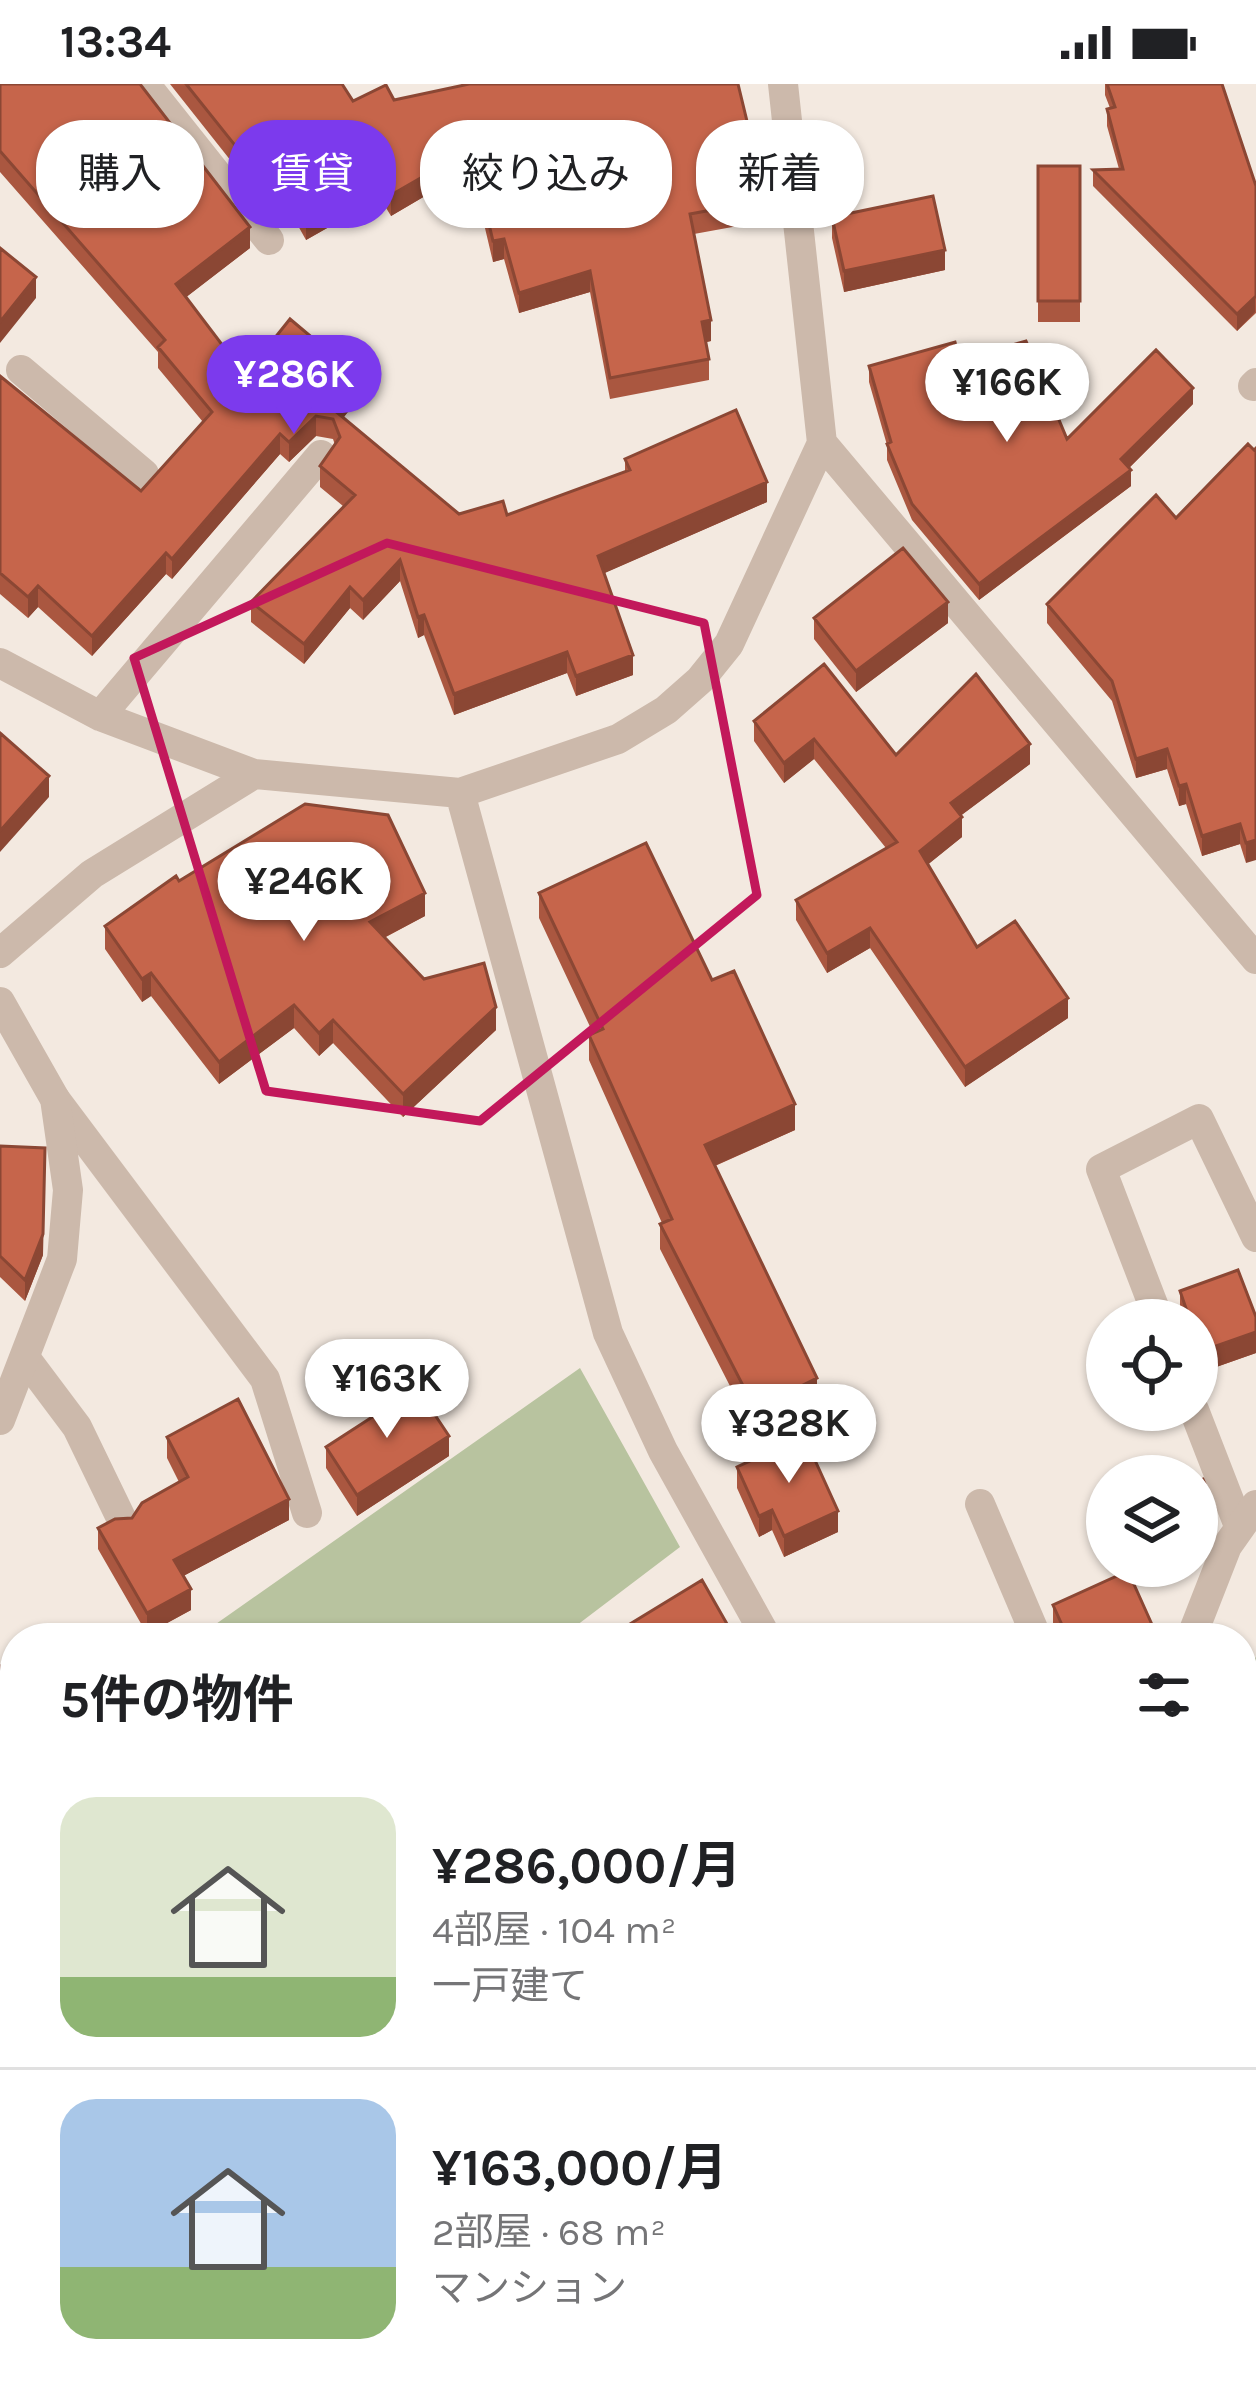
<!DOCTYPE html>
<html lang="ja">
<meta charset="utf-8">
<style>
:root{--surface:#fff;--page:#f2f2f2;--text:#202124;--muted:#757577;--line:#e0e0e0;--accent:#7c3aed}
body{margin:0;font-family:Karla,"Noto Sans JP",sans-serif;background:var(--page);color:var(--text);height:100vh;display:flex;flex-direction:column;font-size:45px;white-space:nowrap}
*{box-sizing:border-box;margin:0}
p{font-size:39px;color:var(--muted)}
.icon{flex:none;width:66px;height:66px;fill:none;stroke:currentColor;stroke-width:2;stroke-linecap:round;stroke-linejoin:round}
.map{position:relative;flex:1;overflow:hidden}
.details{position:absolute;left:0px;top:1539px;width:1257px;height:771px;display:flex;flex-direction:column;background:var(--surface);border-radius:48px 48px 0 0;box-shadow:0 3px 9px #0004}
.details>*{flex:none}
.top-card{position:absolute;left:36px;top:36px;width:1185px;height:108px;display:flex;gap:24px}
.tools{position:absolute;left:1086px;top:1215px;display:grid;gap:24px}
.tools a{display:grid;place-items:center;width:132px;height:132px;border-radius:50%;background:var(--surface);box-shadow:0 3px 9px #0004;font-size:60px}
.price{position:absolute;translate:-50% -102px;padding:0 27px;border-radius:42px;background:#fff;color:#222;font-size:39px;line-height:78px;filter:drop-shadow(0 3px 6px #0008)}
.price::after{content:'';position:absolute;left:50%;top:72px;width:36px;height:27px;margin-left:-18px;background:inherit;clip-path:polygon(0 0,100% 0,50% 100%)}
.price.selected{background:var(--accent);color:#fff}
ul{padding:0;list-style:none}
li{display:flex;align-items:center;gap:36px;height:300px;padding:0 60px}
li+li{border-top:3px solid var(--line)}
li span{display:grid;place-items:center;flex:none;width:336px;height:240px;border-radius:36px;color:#555}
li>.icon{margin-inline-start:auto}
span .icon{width:144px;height:144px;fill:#fffc;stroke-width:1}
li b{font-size:51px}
h2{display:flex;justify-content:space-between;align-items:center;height:144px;padding:0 60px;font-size:51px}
.pill{padding:0 42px;border-radius:48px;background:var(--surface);box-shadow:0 3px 9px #0004;font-size:42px;line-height:108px}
.pill.selected{background:var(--accent);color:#fff}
.status{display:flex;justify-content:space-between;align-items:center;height:84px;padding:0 60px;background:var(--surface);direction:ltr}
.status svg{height:33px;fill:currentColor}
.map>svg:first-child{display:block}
</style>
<div class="status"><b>13:34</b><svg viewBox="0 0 49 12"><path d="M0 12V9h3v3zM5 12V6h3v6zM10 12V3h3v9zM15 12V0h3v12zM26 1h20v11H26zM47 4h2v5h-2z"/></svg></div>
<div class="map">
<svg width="1256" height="2309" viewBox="0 0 1256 2309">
<rect width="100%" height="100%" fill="#f3e9e0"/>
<path fill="#b8c39f" d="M580,1284l100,179 -120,91h-364z
M1256,1573v564l-14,-12v-533z"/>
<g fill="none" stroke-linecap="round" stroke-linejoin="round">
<path stroke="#ccb9ab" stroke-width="30" d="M145,0l124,156
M21,286l123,104
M55,1015l210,280 42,134
M1159,1236l-58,-151 98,-50 57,118
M26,1275l51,68 46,95
M1194,1326l45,116
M980,1420l57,134
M597,2309l28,-14"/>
<path stroke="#ccb9ab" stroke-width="30" d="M1253,302l3,-3
M822,359l434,516
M0,579l100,53 154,58 206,19 158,-54 48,-29 34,-30 29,-36 93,-201 -39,-359
M100,632l221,-261
M460,709l148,540 55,118 104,187
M0,869l92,-79 162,-100
M0,918l55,97 13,91 -6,69 -62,161
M1191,1554l36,-92 29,-41
M779,2309l2,-14"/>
</g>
<path fill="#aa5740" d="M0,0l250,164 -64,49 59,78 114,23 -16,20 116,96 48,1 118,-43v-13l142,43 -163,71 29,102 -57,21 -9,-23 -113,42 -30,-80 -6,3 -18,-57 -37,39 -13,-12 -46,56 -53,-42v-20l92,-96 -23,-19v-21l15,-21 -2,-6 -17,-3 -27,26 -9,-8 -108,125 -6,-5 -74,82 -54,-49 -10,11 -28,-24v-218l141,115 62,-69 -45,-54v-16l-158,-180z
M170,0h172l11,17 41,-1 372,100v21l-72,13 17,107 -5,1 3,17v21l-99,19 -20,-107 -71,21 -15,-54 -11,3 -22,-93 -80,47 -11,-18 -74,42 -14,-25 -11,9z
M1105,0h117l34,102v127l-19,18 -144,-145v-16l26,-1 -12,-43v-17l3,-1 -5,-13z
M1038,82h42v156h-42z
M832,133l113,53 -101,22 -12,-54z
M960,276l107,79 126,-35 -64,64 2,18 -152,114 -67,-80 -25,-60v-15l-18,-63v-16z
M1248,360l-2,419 -6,-19 -38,12 -16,-52 -7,2 -12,-37 -31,9 -24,-77 -65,-78v-19l129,-86z
M814,534l134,5 -92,69 -42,-53z
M754,637l142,34 134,9 -69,51 1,22 -34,27 49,83 91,71 -103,69 -95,-139 -43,25 -31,-53v-20l90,-52 -72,-89 -30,24 -30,-42z
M179,797l246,35 -41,22 40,41 72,51 -93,87 -70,-74 -14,13 -25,-28 -75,56 -68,-88 -9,6 -37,-53v-23z
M539,809l173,87 83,150 -80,36 102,237 -62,32 -95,-186v-25l2,-1 -73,-163v-25l4,-2 -54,-115z
M0,1062l43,109 -18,46 -25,-24z
M1180,1207l76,26v36l-54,19 -5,-14v-38h-15l-2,-8z
M167,1353l122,83 -106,56 8,34 -44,24 -49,-85v-21l34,-10 47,-36 -12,-24z
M326,1363l123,9 -92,60 -31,-48z
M737,1383l101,65 -54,25 -12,-27 -13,7 -22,-49z
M1120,1482h60l-46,19 24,53h-99l-6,-13v-20l70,-31z
M15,1581v120l-15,1v-120z"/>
<path fill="#8b4734" d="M471,65v20l-80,47v-21z
M380,93v21l-74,42v-21z
M292,111v20l-11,9v-21z
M250,143v21l-74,57v-21z
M504,155v20l-11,3v-21z
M945,166v20l-101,22v-21z
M590,187v21l-71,21v-20z
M36,193v21l-36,45v-21z
M1255,212v16l-18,19v-17z
M711,236v21l-9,2v-21z
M359,293v21l-23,29 -2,-17z
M1193,304v16l-72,72v-17z
M316,332v20l-27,26v-20z
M280,350v20l-108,125v-20z
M1131,386v16l-152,114v-16z
M767,398v20l-169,74v-20z
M166,469v21l-74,82v-20z
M400,476v21l-37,39v-20z
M38,502v21l-10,11v-21z
M350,503v21l-46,56v-20z
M948,518v21l-92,69v-21z
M424,531v20l-6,3v-21z
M567,568v21l-113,42v-21z
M633,571v20l-57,21v-20z
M814,655v20l-30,24v-20z
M1030,660v20l-79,59v-20z
M1167,665v20l-31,9v-19z
M49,692v21l-49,55v-21z
M1186,700v20l-7,2v-20z
M962,733v20l-42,34v-20z
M1240,740v20l-38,12v-20z
M1256,756v20l-10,3v-20z
M425,809v23l-55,29v-23z
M870,844v20l-43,25v-20z
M151,889v23l-9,6v-23z
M1068,914v20l-103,69v-20z
M294,921v23l-75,56v-22z
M496,923v23l-93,87v-23z
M333,936v23l-14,13v-23z
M795,1020v26l-90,40v-25z
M45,1085l-2,86 -18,46v-21z
M1256,1248v21l-54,19v-21z
M817,1294v25l-62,32v-26z
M449,1352v20l-92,60v-21z
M289,1415v21l-115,61v-21z
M1215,1424v21l-13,28 -5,2v-21z
M772,1426v20l-13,7v-21z
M838,1427v21l-54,25v-21z
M1131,1482h49l-51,22v-21z
M191,1505v21l-44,24v-21z
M992,2295h17l-17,11z"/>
<path fill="#c6654b" stroke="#8b4734" stroke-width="3" d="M0,0h140l110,143 -74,57 69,91 45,-56 69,58 -25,33 125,104 44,-13 4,14 123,-45 -5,-11 111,-49 31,72 -169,74 35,99 -57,21 -9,-24 -113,42 -30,-79 -6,2 -18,-57 -37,40 -13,-13 -46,57 -53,-42 104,-107 -35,-29 20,-29 -7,-18 -17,-3 -27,26 -9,-8 -108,125 -6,-6 -74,83 -54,-50 -10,11 -28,-24v-197l141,115 71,-79 -54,-65 7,-7 -165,-189z
M186,0h156l11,17 33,-16 8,15 75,-16h269l28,116 -76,14 21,106 -9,2 7,37 -99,19 -20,-107 -71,22 -15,-54 -11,2 -22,-92 -80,46 -11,-18 -74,42 -14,-24 -11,8z
M1107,0h115l34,102v110l-19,18 -144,-144 30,-1 -16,-60 8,-2z
M1038,82h42v135h-42z
M933,112l12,54 -101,21 -12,-54z
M0,164l36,29 -36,45z
M1026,257l41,98 89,-89 37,38 -72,71 10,11 -152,114 -67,-80 -25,-60 4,-2 -22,-76 86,-24 5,18z
M1248,360l6,6 2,-2v392l-10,3 -6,-19 -38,12 -16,-52 -7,2 -12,-37 -31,10 -24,-78 -65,-77 109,-109 20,23z
M903,464l45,54 -92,69 -42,-53z
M824,580l72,91 80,-81 54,70 -79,59 11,14 -42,34 57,96 38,-26 53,77 -103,69 -95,-139 -43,25 -31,-53 101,-58 -83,-103 -30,24 -30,-42z
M0,649l49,43 -49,55z
M305,720l83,11 37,78 -55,29 54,57 60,-16 12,44 -93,87 -70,-74 -14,13 -25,-28 -75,57 -68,-89 -9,6 -37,-53 71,-50 3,5z
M646,759l66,137 22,-9 61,133 -90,41 112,233 -62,31 -95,-185 12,-5 -83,-184 14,-6 -64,-136z
M0,1062l45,2 -2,86 -18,46 -25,-24z
M1238,1186l18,47v15l-54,19 -5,-14v-17h-7l-10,-29z
M417,1304l32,48 -92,59 -31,-48z
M238,1315l51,100 -115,61 17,29 -44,24 -49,-85 17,-9 17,-1 10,-15 46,-26 -21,-40z
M804,1352l34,75 -54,25 -12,-26 -13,6 -22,-49z
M1203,1395l12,29 -13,28 -5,2v-57z
M1128,1487l30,67h-90l-15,-33z
M702,1496l33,58h-128z
M15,1581v100h-15v-99z"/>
<path fill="none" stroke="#c2185b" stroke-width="9" stroke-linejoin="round" d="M387,459l317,80 53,272 -277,226 -214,-30 -132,-433z"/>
</svg>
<div class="tools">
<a><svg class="icon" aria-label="locate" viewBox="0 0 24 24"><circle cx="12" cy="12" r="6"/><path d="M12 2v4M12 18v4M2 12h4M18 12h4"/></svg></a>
<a><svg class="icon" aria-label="layers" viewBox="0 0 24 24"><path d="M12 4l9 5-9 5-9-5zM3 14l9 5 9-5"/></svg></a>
</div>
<b class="price selected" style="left:294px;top:353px">¥286K</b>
<b class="price" style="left:1007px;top:361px">¥166K</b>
<b class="price" style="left:304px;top:860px">¥246K</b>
<b class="price" style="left:387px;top:1357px">¥163K</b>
<b class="price" style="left:789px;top:1402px">¥328K</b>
<div class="top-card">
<a class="pill">購入</a>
<a class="pill selected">賃貸</a>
<a class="pill">絞り込み</a>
<a class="pill">新着</a>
</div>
<section class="details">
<h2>5件の物件<svg class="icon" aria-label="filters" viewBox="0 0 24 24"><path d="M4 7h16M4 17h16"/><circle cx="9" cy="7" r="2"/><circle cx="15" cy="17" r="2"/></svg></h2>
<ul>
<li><span style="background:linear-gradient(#dfe7d0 75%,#8fb573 0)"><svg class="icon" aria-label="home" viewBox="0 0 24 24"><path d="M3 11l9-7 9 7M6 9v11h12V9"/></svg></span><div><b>¥286,000/月</b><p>4部屋 · 104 m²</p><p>一戸建て</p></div></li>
<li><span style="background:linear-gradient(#a9c7e8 70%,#8fb573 0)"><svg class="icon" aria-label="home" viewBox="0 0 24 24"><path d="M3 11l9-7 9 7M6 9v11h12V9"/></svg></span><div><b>¥163,000/月</b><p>2部屋 · 68 m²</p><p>マンション</p></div></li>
</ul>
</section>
</div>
